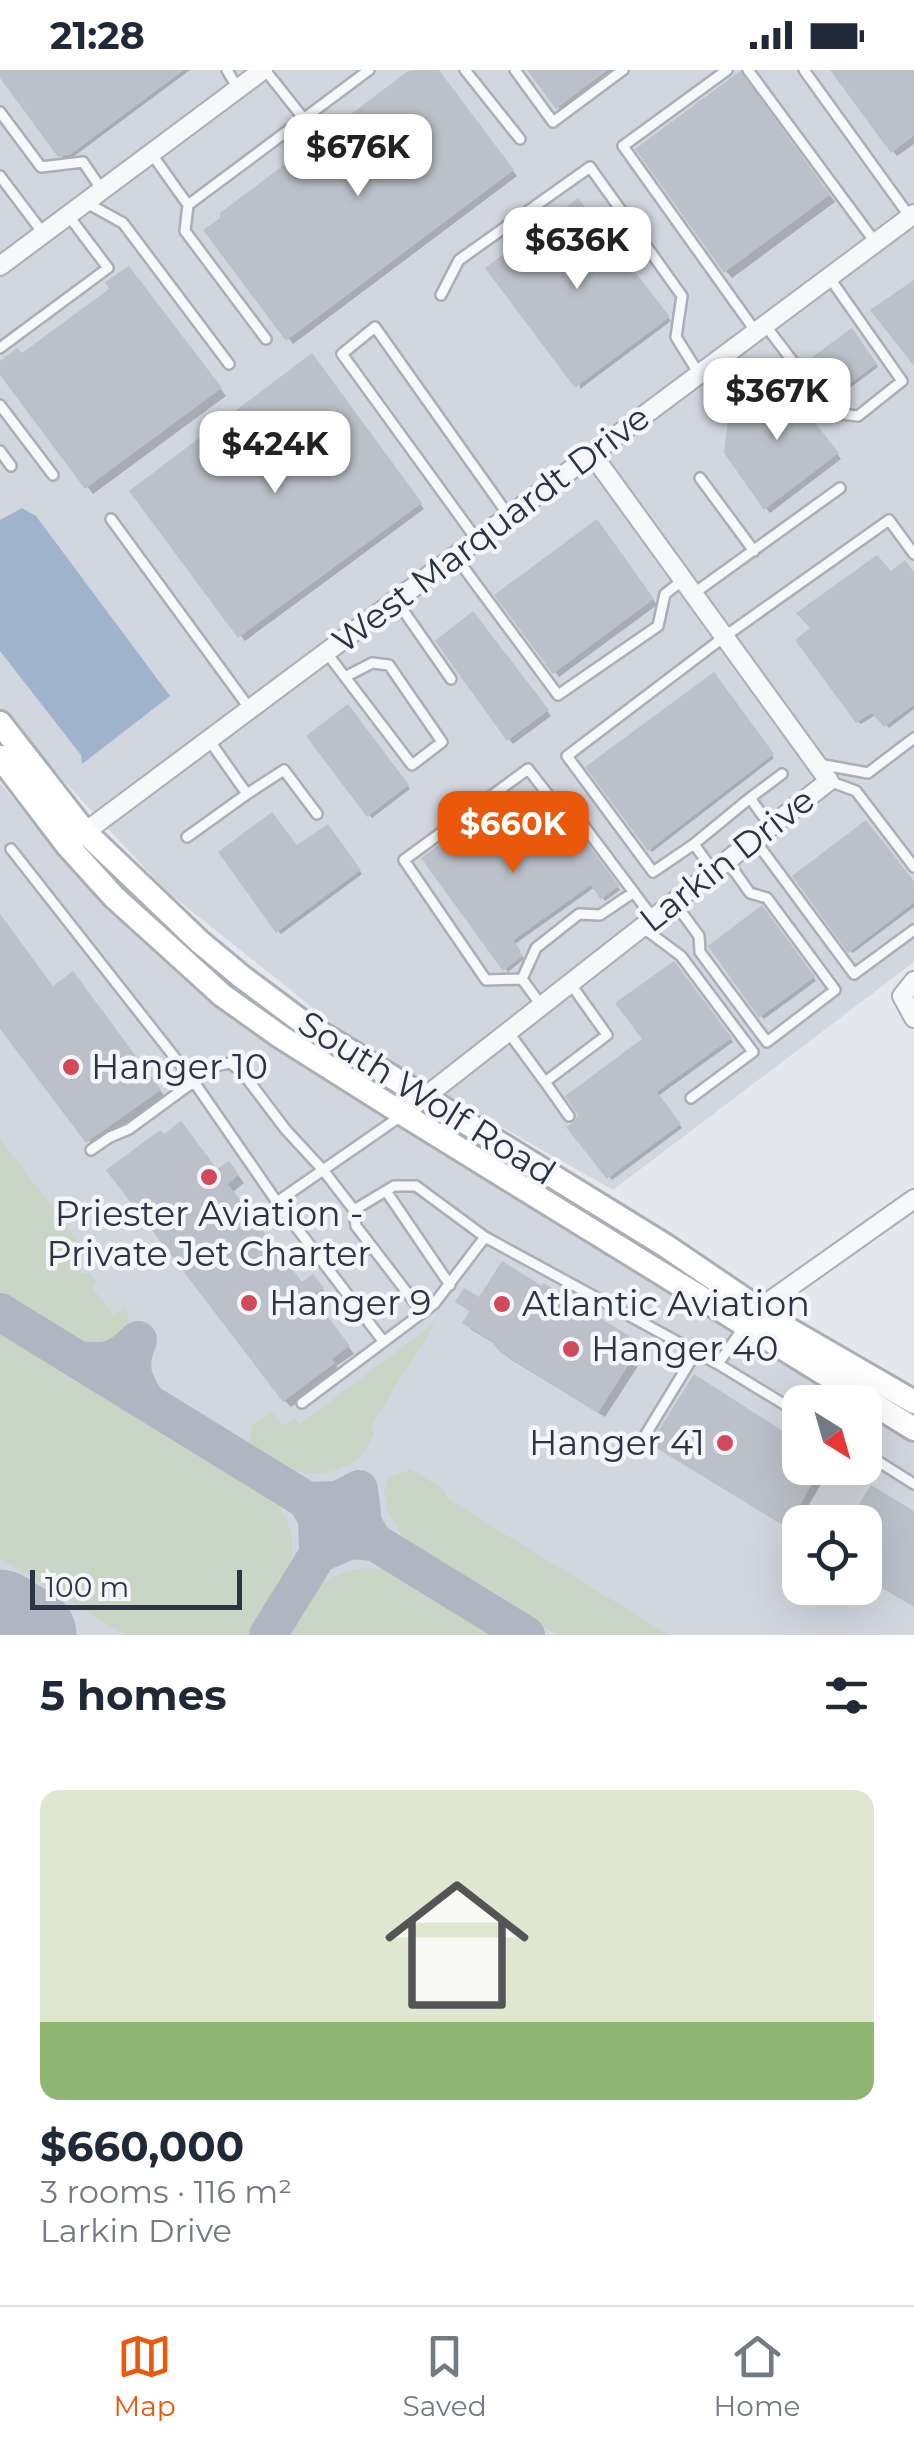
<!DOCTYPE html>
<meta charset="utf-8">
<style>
:root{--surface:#fff;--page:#f2f2f3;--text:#1f2937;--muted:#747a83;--line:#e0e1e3;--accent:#ea580c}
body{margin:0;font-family:Montserrat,sans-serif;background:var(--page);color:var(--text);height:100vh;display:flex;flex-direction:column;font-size:38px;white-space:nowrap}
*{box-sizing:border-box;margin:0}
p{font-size:32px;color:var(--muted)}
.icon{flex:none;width:55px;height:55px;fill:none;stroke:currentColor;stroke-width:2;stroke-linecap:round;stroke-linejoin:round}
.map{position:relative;height:1565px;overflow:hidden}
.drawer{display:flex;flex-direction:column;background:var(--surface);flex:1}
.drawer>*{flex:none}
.needle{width:65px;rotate:143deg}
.fabs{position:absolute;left:782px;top:1315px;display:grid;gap:20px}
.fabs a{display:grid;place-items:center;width:100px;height:100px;border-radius:20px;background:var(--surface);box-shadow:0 10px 40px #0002;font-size:50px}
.scale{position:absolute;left:30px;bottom:25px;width:212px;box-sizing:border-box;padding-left:10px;border:5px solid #2b3445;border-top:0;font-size:28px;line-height:35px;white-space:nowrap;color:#2b3445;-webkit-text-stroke:8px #f4f6f9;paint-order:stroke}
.price{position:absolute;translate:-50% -85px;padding:0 22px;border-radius:20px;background:#fff;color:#222;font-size:32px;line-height:65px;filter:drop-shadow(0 2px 5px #0008)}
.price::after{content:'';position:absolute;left:50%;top:60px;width:30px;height:22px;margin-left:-15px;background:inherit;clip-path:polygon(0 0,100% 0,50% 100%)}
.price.current{background:var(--accent);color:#fff}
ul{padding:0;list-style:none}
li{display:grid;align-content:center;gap:20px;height:530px;padding:0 40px}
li+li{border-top:2px solid var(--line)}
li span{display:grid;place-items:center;height:310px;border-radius:20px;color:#555}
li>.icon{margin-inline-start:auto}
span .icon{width:180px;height:180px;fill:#fffc;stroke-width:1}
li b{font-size:42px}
h2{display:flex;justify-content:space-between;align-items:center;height:120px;padding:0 40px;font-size:42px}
.status{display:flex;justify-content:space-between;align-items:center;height:70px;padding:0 50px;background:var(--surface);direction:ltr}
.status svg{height:28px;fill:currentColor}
.tabs{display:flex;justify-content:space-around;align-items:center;height:140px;border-top:2px solid var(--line);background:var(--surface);font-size:28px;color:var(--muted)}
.tabs a{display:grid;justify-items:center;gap:5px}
.tabs .current{color:var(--accent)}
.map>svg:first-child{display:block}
</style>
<div class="status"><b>21:28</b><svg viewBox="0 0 49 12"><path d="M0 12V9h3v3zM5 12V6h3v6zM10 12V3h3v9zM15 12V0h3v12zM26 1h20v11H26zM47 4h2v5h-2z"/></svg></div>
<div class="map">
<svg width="914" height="1565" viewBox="0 0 914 1565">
<rect width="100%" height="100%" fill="#e4e7ec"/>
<path fill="#d2d6de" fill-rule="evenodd" d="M0,0h914v892l-301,228 -247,-140 -201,-160 -165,-178z
M0,713l65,79 77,78 72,61 58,44 576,357h-48v66h65v-55l49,31v191h-914zM800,1452h65v66h-65z"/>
<path fill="#c9d6c5" d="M0,1069l90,118 -10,2v14h10l6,9 -4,5 22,30 11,-11 5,16 -4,10 -24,13 -20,-2 -82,-51z
M436,1252l-65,104 3,8c-4,7 -8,16 -13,21 -30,32 -87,18 -111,-13l2,-16 19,-15 12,15 12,-8 5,6z
M0,1260l277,173c36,51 0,89 -28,132h-124l-125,-77z
M411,1399l33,21 4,9 221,136h-112l-151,-92 -18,-32 -4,-20 4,-13z
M370,1498l21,3 105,64h-208c24,-38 33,-65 82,-67z"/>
<path fill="#9fb4cc" d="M22,438l14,8 134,180 -88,68 -1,-9 -81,-104v-131z"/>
<path fill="#0003" d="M0,0h190l-117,87 -10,1z
M422,0h15l80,106 -224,168 -86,-114z
M530,0h89l-57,42z
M833,0h81v74l-17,12z
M747,11l88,121 -103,76 -6,-7z
M578,132l93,119 -91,68 -23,-171z
M136,206l90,120 -133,98 -93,-123v-7l22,-8z
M854,264l24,33 -43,32 -27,-35z
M317,291l107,148 -179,132 -113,-149z
M797,313l23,30 -9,7 30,39 -71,54 -4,-5z
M601,457l56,78 -98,72 -61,-81z
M891,504h23v135l-25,19 -12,-14 -16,10 -3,-2z
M477,549l74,97 -38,28 -4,-5z
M716,608l58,80 -122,94 -2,-2z
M348,638l62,81 -38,29 -62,-81z
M569,754l51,66 -15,11 -10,-14 -80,57 9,15 -16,13 -84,-114 112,-11z
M330,759l32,45 -81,60 -3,-3 19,-83z
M914,814v23l-61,46 -3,-2z
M764,841l52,70 -52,38 -3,-3z
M0,845l54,74 25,-8 87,117 -71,50 -95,-123z
M673,894l60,78 -75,54 24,32 -70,52 -42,-53 75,-88z
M235,1101l9,12 -11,9 70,93 16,-1 9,12 -11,8 37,50 -18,12 4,5 -49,36 -6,-6 -67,-229z
M479,1231l161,45 7,6 -42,65 -95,-58 -13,-14 -25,-15 -7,-7 7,-10 -14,-11z
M653,1374l147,1v23h31l-38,63z"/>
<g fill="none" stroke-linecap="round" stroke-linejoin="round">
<path stroke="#b0b6c1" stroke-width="38" d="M0,1242l526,323
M78,1290c30,3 39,1 60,-20 -10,24 -7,40 9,62
M359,1419l4,35 11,18 -23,-2 -33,14 -1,-36 -10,-17 31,-1z
M268,1565l63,-102"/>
<path stroke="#b0b6c1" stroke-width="95" d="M0,1547l29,18"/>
</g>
<path fill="#bbc0ca" d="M0,0h184l-114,85 -12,2 -58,-79z
M417,0h22l75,100 -228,171 -83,-111 17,-12v-5l76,-57h5l32,-23 1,-6 74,-56z
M527,0h81l-52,39z
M830,0h84v66l-23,17z
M740,1l90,124 -106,78 -89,-124z
M578,128l92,119 -95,71 -90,-120 60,-45 -7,-9 11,-8 7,9z
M129,196l93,122 -137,101 -85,-114v-14l17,-13 5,5 87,-64 -4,-7z
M914,210v86l-44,-56z
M852,258l25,36 -46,34 -27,-35z
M312,283l110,150 -184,135 -109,-147z
M793,305l24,32 -9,7 31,39 -75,57 -40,-57 4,-33z
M597,449l57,80 -101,75 -59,-79z
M877,485l14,16 14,-11 9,12v133l-30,22 -12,-14 -16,10 -61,-83 15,-12 -14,-15z
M473,541l76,99 -42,31 -72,-100z
M714,602l60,82 -126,97 -63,-84z
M348,634l61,81 -42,32 -61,-81z
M502,728l34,46 34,-24 49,66 -18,14 -10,-15 -77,55 9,16 -20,15 -82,-113z
M272,742l25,33 31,-21 33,46 -85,63 -58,-81z
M866,750l48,61v22l-66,50 -56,-77z
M762,835l53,72 -56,41 -51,-72z
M0,844l53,72 20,-15 88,119 -75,53 -86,-114z
M674,891l58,77 -75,54 24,32 -74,55 -41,-52 8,-5 4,-7 -13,-19 77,-57 -27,-36z
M181,1051l36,48 12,-8 10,14 -11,9 74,98 11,-8 11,14 -12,8 38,50 -18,13 3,4 -52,39 -177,-232 54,-40 4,4z
M502,1191l40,25 2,-3 98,61 -44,69 -97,-60 -11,-13 -28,-17 8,-12 -15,-9 9,-14 15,9z
M694,1304l106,68v26h21l-32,57 -5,1 -134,-82z
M871,1415l43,26v96l-49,-29v-56h-17z"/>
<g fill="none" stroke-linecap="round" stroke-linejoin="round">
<defs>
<path id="lane" d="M227,0l11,19
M265,0l39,49
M465,0l55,69
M515,0l38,52 70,-52
M727,0l-104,76 133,186
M748,0l127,172
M804,0l106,147
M0,42l41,55 42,-5 19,28
M151,83l37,52 181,-135
M0,106l43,57
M85,132l38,21 106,141
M188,135l-3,26 81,108
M441,225l18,-35 131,-93 92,129 -6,41 23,37
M765,255l67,88 26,3 44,-35 -73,-104
M0,278l108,-80 -40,-53
M0,335l53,70
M0,381l11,15
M700,408l54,73
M111,449l139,190
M477,470l-135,-186 33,-27 134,189
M455,486l103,139 100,-69 7,-32 18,-14
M693,524l147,-106
M396,530l55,79
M326,582l86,113 30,-23 -53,-77 -17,-2 -27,14
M819,694l49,9 46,-35
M829,711l27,10 58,76
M247,724l37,-24 33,44
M750,728l32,-24
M187,767l60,-43 -38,-54
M754,769l100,135 60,-44
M694,774l56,-46 20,28
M11,779l183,233 83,120 106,139
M713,801l-19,-27 -41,28 -86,-116 157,-119 165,-117 25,34
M674,832l25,34 1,16 67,90 68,-52 -68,-92 -17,-5 -22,-31
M642,857l39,29 72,96 -62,46
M522,909l14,-31 43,-34 21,1 34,-23
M541,935l-19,-26 -36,1 -82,-120 124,-91 28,36 19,9 78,104
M509,963l36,49 62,-47 -37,-52
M545,1012l24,34
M401,1046l-78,54 31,40 40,-24h22l69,51 233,127 25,-36
M91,1080l19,-13 19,-8 86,-63 15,-3 12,9 44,58 37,40 -46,32
M386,1121l64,94
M354,1140l2,16 66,86
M718,1294l82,50
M302,1333l132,-99 51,-67
M643,1369l53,-87
M865,1383l49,31"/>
<path id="street" d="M0,196l263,-196
M77,768l837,-624
M914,911l-12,15 12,22
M403,1044l426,-333 -237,-327
M751,1248l9,-10 154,-109"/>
<path id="secondary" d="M0,653l85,109 115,110 42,35 59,44 365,225 122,83 126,73
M0,687l67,88 47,52 108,98 59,42 122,77 511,315"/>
</defs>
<use href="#lane" stroke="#a9aeb7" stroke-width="14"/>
<use href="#street" stroke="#a9aeb7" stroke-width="22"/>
<use href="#secondary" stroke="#a9aeb7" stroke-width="28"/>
<use href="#lane" stroke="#f7f8fa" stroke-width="9"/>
<use href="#street" stroke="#f7f8fa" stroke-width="18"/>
<use href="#secondary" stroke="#fff" stroke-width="22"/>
</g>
<g fill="#d1495b" stroke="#f4f6f9" stroke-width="4">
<circle cx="71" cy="997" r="10"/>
<circle cx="209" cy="1107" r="10"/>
<circle cx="249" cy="1233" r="10"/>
<circle cx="502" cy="1234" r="10"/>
<circle cx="571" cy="1279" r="10"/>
<circle cx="725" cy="1373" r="10"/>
</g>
<g text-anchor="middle" stroke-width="9" stroke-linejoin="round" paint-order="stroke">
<g font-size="35" fill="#2b3445" stroke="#f4f6f9">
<text transform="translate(491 459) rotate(-37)" y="12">West Marquardt Drive</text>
<text transform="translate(727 790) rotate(-38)" y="12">Larkin Drive</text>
<text transform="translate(427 1028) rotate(32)" y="12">South Wolf Road</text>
</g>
<g font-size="35" fill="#2b3445" stroke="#f4f6f9" text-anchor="start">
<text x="91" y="1009">Hanger 10</text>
<text x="209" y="1156" text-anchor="middle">Priester Aviation -<tspan x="209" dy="40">Private Jet Charter</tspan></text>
<text x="269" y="1245">Hanger 9</text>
<text x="522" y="1246">Atlantic Aviation</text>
<text x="591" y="1291">Hanger 40</text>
<text x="705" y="1385" text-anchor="end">Hanger 41</text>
</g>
</g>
</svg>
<div class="fabs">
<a><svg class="needle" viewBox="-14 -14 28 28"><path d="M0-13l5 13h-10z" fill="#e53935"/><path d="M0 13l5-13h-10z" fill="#747a83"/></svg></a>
<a><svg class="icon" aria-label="locate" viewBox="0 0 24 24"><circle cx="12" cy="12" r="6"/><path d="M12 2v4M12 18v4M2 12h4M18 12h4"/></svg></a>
</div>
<div class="scale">100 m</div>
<b class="price" style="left:358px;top:129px">$676K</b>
<b class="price" style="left:577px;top:222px">$636K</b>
<b class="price" style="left:777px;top:373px">$367K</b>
<b class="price" style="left:275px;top:426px">$424K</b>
<b class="price current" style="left:513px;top:806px">$660K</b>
</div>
<section class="drawer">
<h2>5 homes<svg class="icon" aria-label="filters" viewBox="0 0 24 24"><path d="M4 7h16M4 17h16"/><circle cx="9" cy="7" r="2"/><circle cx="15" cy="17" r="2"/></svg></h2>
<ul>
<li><span style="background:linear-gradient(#dfe7d0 75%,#8fb573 0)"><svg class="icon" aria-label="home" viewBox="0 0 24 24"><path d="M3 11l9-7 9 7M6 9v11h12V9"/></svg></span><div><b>$660,000</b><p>3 rooms · 116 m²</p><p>Larkin Drive</p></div></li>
</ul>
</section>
<nav class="tabs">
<a class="current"><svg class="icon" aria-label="map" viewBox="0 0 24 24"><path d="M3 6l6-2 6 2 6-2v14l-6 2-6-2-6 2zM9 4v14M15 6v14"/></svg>Map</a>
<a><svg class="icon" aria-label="saved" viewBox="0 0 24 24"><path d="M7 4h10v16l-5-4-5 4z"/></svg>Saved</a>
<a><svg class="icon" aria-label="home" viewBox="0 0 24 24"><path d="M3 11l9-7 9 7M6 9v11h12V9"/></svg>Home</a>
</nav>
